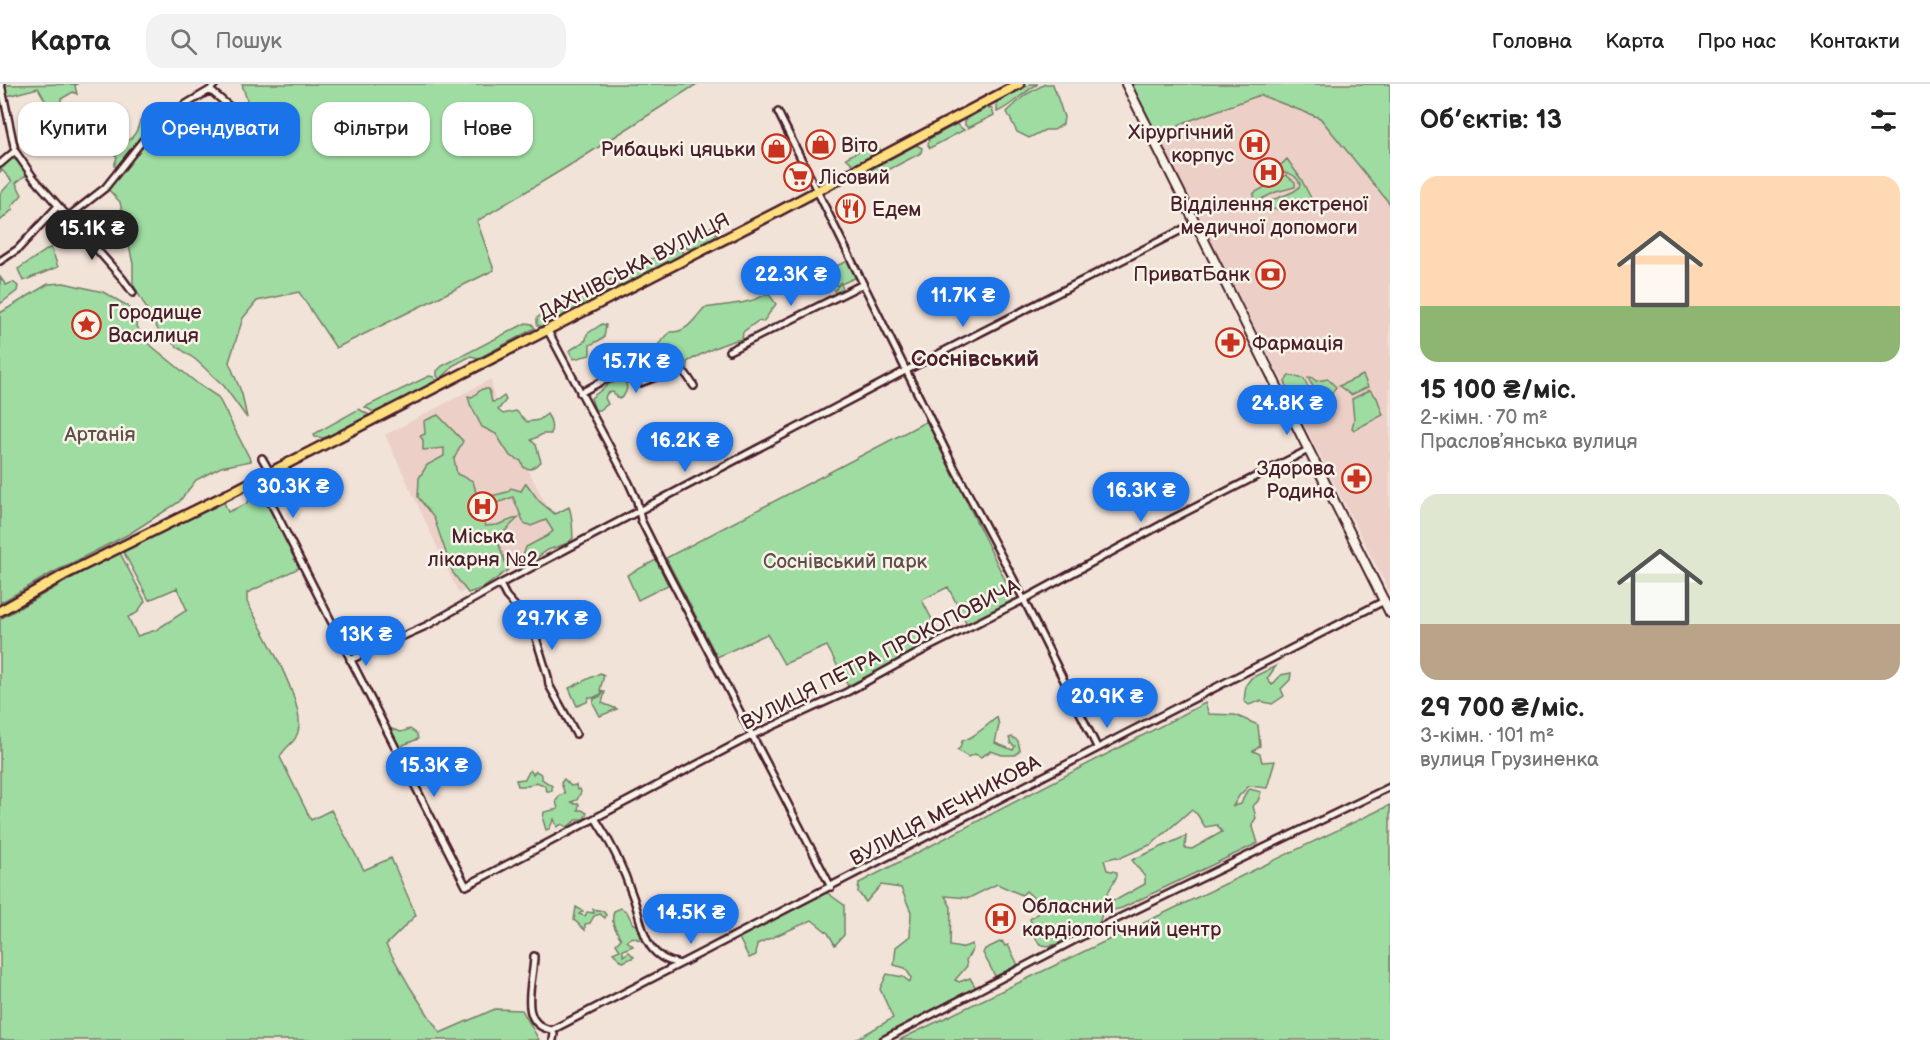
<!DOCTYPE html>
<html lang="uk">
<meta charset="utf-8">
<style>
:root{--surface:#fff;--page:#f2f2f2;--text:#222;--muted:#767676;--line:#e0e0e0;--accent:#1a73e8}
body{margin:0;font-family:"Balsamiq Sans",sans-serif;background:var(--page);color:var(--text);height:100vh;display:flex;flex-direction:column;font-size:22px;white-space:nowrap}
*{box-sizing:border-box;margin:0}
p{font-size:20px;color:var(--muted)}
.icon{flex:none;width:33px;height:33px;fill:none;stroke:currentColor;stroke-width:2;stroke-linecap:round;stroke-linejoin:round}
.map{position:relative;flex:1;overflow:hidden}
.drawer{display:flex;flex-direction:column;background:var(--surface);width:540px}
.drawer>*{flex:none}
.guide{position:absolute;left:18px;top:18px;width:570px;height:54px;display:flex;gap:12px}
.price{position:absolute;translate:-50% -51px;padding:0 14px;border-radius:21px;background:var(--accent);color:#fff;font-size:20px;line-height:39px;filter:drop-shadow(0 2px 3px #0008)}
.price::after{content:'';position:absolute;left:50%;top:36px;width:18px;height:14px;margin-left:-9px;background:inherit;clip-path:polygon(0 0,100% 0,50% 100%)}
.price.active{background:#222;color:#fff}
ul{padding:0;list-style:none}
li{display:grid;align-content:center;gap:12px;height:318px;padding:0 30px}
li span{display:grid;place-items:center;height:186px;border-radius:18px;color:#555}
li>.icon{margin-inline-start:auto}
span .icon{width:108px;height:108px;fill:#fffc;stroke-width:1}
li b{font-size:26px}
h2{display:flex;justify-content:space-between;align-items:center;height:72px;padding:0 30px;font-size:26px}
.pill{padding:0 21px;border-radius:18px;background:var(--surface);box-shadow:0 2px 4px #0004;font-size:21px;line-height:54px}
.pill.active{background:var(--accent);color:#fff}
header{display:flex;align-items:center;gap:36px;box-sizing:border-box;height:84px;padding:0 30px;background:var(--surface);border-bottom:2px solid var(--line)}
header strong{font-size:28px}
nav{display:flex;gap:33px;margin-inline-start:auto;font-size:21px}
.search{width:420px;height:54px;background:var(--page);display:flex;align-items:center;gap:15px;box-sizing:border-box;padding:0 21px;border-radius:18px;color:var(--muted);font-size:22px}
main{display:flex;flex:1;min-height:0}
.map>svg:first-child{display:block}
</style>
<header>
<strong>Карта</strong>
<div class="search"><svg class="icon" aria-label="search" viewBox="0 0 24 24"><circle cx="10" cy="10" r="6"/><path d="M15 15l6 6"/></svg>Пошук</div>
<nav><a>Головна</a><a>Карта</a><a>Про нас</a><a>Контакти</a></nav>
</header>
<main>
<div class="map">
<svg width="1390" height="956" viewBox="0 0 1390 956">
<rect width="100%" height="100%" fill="#f2e3d9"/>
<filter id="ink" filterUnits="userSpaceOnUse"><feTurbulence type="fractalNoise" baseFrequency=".0167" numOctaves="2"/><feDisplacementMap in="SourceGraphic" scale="12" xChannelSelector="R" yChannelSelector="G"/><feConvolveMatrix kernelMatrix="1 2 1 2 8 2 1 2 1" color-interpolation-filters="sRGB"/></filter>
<g filter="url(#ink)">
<path fill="#ecd0c7" d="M1260,11l60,23 70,86v389l-230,-452 23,-18z
M491,295l5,31 66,124 -103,60 -74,-159z"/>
<path fill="#9fdca2" stroke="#747e66" stroke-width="1.5" d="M77,0l-2,2 2,8 -4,-2 -12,7 3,19 -5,3 4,11 -14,8 -22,8 -1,-14c27,-14 28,-20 12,-46l-31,8 -2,-11z
M242,0h455l-117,75 -103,62 17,49 -158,78 -37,-56 -42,9 -14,17 -14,44 13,32 5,24 -23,-32 -28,-26 -35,-25 -28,-51v-20l-13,-62 -13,-14c23,-29 46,-68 82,-81 16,7 27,20 43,26l12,-8 5,-18z
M1031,0h7c-15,8 -25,21 -41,28v-10z
M1045,0h8l11,33 -1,7 -9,6h-9l-16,8 -12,-6 -10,-20 18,-17z
M1131,0h259v120l-70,-86 -60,-23 -77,28 -23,18z
M987,23l5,2 2,6 -26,13 -3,-3v-5z
M159,28l4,4 -2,5 -41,46 -6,-1 3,-9 -7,-7c16,-8 26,-10 30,-30z
M956,40l8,6 -34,18 -2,-3 1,-6z
M875,58l6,9 -27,14 -8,-7z
M916,61l6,3 -1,5 -54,28 -5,-7z
M12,74l7,4 12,16 -2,1 -3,-4 -10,8 6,12 -10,11 1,3 -13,12v-27l12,-13 -10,-11 -2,2v-5z
M1287,75l14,20 10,19 -3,3c-17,6 -32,12 -49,6 9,-9 38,-12 41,-22 -3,-10 -11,-13 -20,-13l-3,-6 5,-2z
M1286,91l9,7v5l-19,5 -21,10 -2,-1 1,-8z
M713,142l4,10 -22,13h-7l-5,-7 1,-1z
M51,163l7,20 -35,14 -5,-12z
M679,165l3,1v5l-140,72 -5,-2v-7l4,-3 128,-65z
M848,177l9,16 -16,7 2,5 -8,4 -1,-2 7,-9 -4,4 -6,-8 -6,-4 10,-5 1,-3z
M0,193l6,8 7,-3 5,4 -1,5 -17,13z
M64,199l39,9 25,14 15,33 55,45 20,13 33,64 -30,6 -25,13 -17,22 -50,32 -77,39 -52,30v-290l48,-29z
M768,209l8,11 -13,18 -5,-1 -15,11 -1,7c-20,4 -37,13 -55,23l1,6 -3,1 -9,-3 -35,12 -6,-5 1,-10 20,-16 14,-15c16,1 24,-12 34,-24 21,-4 46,-3 64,-15z
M526,239l6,1 3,4 -52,28 -5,2 -7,-2 -19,10 -2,4 -10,9 -3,-3v-5l5,-5z
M602,240l4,1 -2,13 -14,7v10l-16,4 -5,-8 17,-11 1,-6z
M1289,291l15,4 6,13 -5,-2h-16l-4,-8z
M1363,291l5,12 -17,8 -12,-9z
M429,292l5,1 2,4 -61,32 -10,-6z
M1311,293l5,4 12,-2 8,8 -4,6v6l-6,3c-8,-7 -12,-13 -18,-24z
M620,296l5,1c3,7 2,10 -2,16l-4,2 -6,-7 -6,1 -2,5 3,6 -8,6h-5l-4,-12 18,-14z
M482,305h7l3,13 5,-1 7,-5 2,4 -8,10 5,4 13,-3 11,11 12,-2 8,-6c5,7 5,12 4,20h-8l-12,6 5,5 5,17 -10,7 -7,-1 -3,-7 -11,-5 -14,-22 -14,-7 -12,-23 -2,-8 4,1z
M1370,306l7,8 6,17 -29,15 -2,-2 2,-8 -2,-21z
M359,325l10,6 -44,23 -10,-1 -1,-3z
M438,331l25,26 -9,18 3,15 16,7 12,45 12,-1 22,-8 -22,22 11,31 -25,18 -15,5 -15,-20 -19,-55 -16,-21 1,-19 8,-13 17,-9v-8l-21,2v-10l-3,-4 5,-2 -1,-13z
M927,337l86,175 -1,5 -44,25 -20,-39 -26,13 20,39 -94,47 -21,-40 -43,18 -17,-30 -50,23 -51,-99z
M526,399l13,18 16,13 14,-7c4,10 3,20 4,31l-5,5 -20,7 -12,8 -15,4 5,-15 21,-11 6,-5 -7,-11 -15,6 -7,-3 -11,-26 -21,8 -1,-9 16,-4 4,-4 10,3z
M259,404l2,1 3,8 37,70 -54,26v9c15,28 55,95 52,125 -2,17 -13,17 -19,30l31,63 20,-10 33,60 27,-12 25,57 -30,30 24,42 30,46 55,-24 27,1 17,30h-539v-421l119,-68 26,50 -8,12 -9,4 9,19 19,-6 31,-20 -10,-22 -28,12 -27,-51 101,-49 5,12 18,-8z
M656,476l12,25 -30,15 -11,-25z
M1276,582l-9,13 5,6 9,-10 10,-2 -1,7 -9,9 3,7 -12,8 -12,-3 -11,4 -5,-4 2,-16 5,-7z
M600,589l4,2 -4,15 2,1 -1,3 -8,4 -4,-1 -2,5 -10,4 -8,-18z
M603,608h2l-3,11 15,6 -17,7 -7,-13 1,-4 7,-3z
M1205,619l4,11 26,1 23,10 2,21 -7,5 7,3 2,8 13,-1 -8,27 -18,-2 -10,10 -6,10 8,-2 4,-10 5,-5 11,3 -3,9 -5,5 3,12 -4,6 6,19 -136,65 -8,2 -5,-8 3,-2 6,-1 27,-15v-7l-13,-17 54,-24 -1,12 7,1 30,-17 -5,-7 -12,2 -8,-13 -6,-4 -39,34 -32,14 -4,-1 -12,3 3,10 10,2v4l-13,24 -5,2 5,5 -5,17c-11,6 -51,31 -61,18 -4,-5 -5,-16 -8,-23l12,-9 -6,-10 -10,-9 -4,4 -25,-11 -28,14 -24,-2 6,11 -1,39 11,2 11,-4 1,5 -7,11 1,6 -12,14 4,2 11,-4 6,10 -98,52h-23l38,-22 -13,-29 7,-15 16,3 7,5 1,-5 -6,-9 -11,-3 2,-18 14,-11 1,-24 -10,-24 -20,-3 -15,17 -8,-10 1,-9z
M997,633l2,8 -4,18 18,7 2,-4 -4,-2 -2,-6 3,-1 6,4 2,9 -5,5h-13l-11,-4 -10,6 -6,-3 -7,3 -11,-7 3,-2 2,-7c11,-3 26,-16 35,-24z
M392,645l9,3 9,-3 7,5 1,5 -15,6v3l-3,2 -10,-18z
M530,686l3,4 3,-3 6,4v4l10,7v5h-5l-3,-6 -8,-3 -8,4h-10l-2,-6 9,-1z
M564,695l7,7 5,-1 1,5 3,-1 1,3 -4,8 -6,2 4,2h4l-1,6h4l5,3 -3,6h-6l-11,8 -5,-3 -5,3 -3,-8 -5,10 -3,1 -3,-10 1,-8 14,-3 -2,-8 4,-6 5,-1 -4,-11z
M1390,721v235h-491z
M826,808l18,13v30l-9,10 -7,-12 -16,-13 -55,24 -1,11 -7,3 -11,-22z
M576,823l7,4 -4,3 6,2 2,-4 7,1 -1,-4 10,2 3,4 -1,3 -5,-4 -6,2 -4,7 -5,1v6l-11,-10z
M621,824l6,4 6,12 5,1 2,15 -8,-3 -5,4 6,5 -10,4v6l6,-4 5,5 -11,5 -10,-9 7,-3 -4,-6 5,-5c-5,-10 -11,-16 -7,-28z
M1002,857l3,5 3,-1 10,20 -20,13 -3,-2 -12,-23 2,-4z"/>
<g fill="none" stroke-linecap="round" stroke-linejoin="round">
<defs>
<path id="street" d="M1,0l14,67 18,26 89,101 11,15
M210,6l39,33
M778,28l176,355 59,111 84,169
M0,80l15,-13
M69,132l36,-28 46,-58 25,-20 34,-20 5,-6
M0,177l18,-12 40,-43
M547,245l82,154 8,18 4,19 20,40 170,327
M729,267l134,-67
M580,309c24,-12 34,-24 60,-10l37,-14 9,5 8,12
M262,374l8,14
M262,392l9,27 195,383 285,-150 96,-44 84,-46 92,-46 149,-81 136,-69
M500,500l6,12 26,29 16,52 1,8 27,49
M350,576l78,-35 72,-41 407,-214 288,-147
M595,734c16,24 29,52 38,79 11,30 9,60 47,67
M534,872c0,25 -18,68 18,74
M552,946c277,-142 554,-287 832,-429
M552,946l2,4 -1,6
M883,956l211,-110 296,-143"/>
<path id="secondary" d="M1126,0l264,529"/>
<path id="primary" d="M0,527l64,-36 166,-82 549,-282 240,-127"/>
</defs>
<use href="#street" stroke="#4a1f2b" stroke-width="10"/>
<use href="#secondary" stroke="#4a1f2b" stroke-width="12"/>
<use href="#primary" stroke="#4a1f2b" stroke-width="13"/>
<use href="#street" stroke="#f7f3e8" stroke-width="5"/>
<use href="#secondary" stroke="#f7f3e8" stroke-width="8"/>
<use href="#primary" stroke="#fddf80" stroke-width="8"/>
</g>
</g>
<defs>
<symbol id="hospital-ring" viewBox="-11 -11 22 22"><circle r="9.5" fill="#f7f3e8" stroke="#c8321e" stroke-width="1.5"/><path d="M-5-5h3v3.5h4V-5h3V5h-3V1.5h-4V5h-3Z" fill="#c8321e"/></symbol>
<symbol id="shop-ring" viewBox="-11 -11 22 22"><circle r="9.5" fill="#f7f3e8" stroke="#c8321e" stroke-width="1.5"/><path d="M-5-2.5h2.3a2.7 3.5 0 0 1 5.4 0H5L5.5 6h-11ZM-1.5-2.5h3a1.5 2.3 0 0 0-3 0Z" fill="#c8321e"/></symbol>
<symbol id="supermarket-ring" viewBox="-11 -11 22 22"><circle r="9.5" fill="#f7f3e8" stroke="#c8321e" stroke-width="1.5"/><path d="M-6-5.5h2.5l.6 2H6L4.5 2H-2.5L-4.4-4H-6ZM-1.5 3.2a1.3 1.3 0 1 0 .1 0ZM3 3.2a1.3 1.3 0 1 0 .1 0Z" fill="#c8321e"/></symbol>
<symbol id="restaurant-ring" viewBox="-11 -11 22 22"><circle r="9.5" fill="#f7f3e8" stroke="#c8321e" stroke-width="1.5"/><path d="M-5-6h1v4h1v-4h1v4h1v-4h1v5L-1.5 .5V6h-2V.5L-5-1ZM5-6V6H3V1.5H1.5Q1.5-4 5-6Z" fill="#c8321e"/></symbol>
<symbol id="bank-ring" viewBox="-11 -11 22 22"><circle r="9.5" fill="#f7f3e8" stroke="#c8321e" stroke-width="1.5"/><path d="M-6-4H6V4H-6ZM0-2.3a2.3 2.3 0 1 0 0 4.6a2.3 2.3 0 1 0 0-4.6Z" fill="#c8321e"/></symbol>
<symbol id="sight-ring" viewBox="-11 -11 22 22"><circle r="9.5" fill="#f7f3e8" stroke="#c8321e" stroke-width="1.5"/><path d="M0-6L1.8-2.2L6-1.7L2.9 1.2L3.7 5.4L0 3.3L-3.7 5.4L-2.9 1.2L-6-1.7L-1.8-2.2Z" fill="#c8321e"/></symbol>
<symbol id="pharmacy-ring" viewBox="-11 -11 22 22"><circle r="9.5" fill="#f7f3e8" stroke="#c8321e" stroke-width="1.5"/><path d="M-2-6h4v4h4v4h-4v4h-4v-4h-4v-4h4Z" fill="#c8321e"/></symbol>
</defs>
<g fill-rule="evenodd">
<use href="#hospital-ring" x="1238" y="44" width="33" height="33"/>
<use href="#shop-ring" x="804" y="44" width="33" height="33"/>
<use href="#shop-ring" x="760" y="48" width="33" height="33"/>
<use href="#hospital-ring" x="1252" y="72" width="33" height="33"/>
<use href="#supermarket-ring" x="782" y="76" width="33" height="33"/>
<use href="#restaurant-ring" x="834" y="108" width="33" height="33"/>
<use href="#bank-ring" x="1254" y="174" width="33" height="33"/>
<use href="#sight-ring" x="70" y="224" width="33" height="33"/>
<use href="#pharmacy-ring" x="1214" y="242" width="33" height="33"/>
<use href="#pharmacy-ring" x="1340" y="378" width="33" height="33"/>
<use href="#hospital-ring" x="466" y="406" width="33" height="33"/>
<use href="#hospital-ring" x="984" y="818" width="33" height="33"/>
</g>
<g text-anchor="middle" stroke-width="5" stroke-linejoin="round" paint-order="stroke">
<g font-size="20" fill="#4a1f2b" stroke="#f7f3e8" text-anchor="start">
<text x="1234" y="55" text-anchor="end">Хірургічний<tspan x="1234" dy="23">корпус</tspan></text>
<text x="841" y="68">Віто</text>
<text x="756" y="72" text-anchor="end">Рибацькі цяцьки</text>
<text x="819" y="100">Лісовий</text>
<text x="1269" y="127" text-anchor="middle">Відділення екстреної<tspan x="1269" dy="23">медичної допомоги</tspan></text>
<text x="872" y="132">Едем</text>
<text x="1250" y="197" text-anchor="end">ПриватБанк</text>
<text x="108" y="235">Городище<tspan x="108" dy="23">Василиця</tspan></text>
<text x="1252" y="266">Фармація</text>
<text x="1335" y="391" text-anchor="end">Здорова<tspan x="1335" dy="23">Родина</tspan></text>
<text x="483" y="459" text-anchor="middle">Міська<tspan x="483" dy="23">лікарня №2</tspan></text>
<text x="1022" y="829">Обласний<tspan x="1022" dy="23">кардіологічний центр</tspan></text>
</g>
<g font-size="20" fill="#4a1f2b" stroke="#f7f3e8">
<text transform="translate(634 182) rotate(-27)" y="7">ДАХНІВСЬКА ВУЛИЦЯ</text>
<text transform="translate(880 570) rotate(-27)" y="7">ВУЛИЦЯ ПЕТРА ПРОКОПОВИЧА</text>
<text transform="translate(945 726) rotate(-28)" y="7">ВУЛИЦЯ МЕЧНИКОВА</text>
</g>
<g font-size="20" fill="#5f4e49" stroke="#f7f3e8">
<text x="100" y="357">Артанія</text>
<text x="845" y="484">Соснівський парк</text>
</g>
<g font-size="22" font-weight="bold" fill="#4a1f2b" stroke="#f7f3e8">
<text x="975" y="282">Соснівський</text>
</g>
</g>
</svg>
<b class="price active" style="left:92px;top:177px">15.1K ₴</b>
<b class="price" style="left:791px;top:223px">22.3K ₴</b>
<b class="price" style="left:963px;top:244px">11.7K ₴</b>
<b class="price" style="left:636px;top:310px">15.7K ₴</b>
<b class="price" style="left:1287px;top:352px">24.8K ₴</b>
<b class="price" style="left:685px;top:389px">16.2K ₴</b>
<b class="price" style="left:293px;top:435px">30.3K ₴</b>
<b class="price" style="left:1141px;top:439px">16.3K ₴</b>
<b class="price" style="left:552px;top:567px">29.7K ₴</b>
<b class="price" style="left:366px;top:583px">13K ₴</b>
<b class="price" style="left:1107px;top:645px">20.9K ₴</b>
<b class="price" style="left:434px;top:714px">15.3K ₴</b>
<b class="price" style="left:691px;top:861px">14.5K ₴</b>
<div class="guide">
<a class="pill">Купити</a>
<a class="pill active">Орендувати</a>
<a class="pill">Фільтри</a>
<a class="pill">Нове</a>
</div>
</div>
<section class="drawer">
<h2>Об’єктів: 13<svg class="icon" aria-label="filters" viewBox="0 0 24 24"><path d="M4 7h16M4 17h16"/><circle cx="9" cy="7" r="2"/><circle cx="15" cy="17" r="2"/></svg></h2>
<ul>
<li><span style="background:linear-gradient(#ffd9b3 70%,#8fb573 0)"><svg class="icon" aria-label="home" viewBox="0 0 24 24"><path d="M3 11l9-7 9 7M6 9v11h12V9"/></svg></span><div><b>15 100 ₴/міс.</b><p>2-кімн. · 70 m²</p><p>Прасловʼянська вулиця</p></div></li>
<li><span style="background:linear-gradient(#dfe7d0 70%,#b9a48a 0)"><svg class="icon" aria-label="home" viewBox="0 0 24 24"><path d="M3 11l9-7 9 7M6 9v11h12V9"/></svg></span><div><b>29 700 ₴/міс.</b><p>3-кімн. · 101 m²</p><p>вулиця Грузиненка</p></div></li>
</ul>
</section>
</main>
